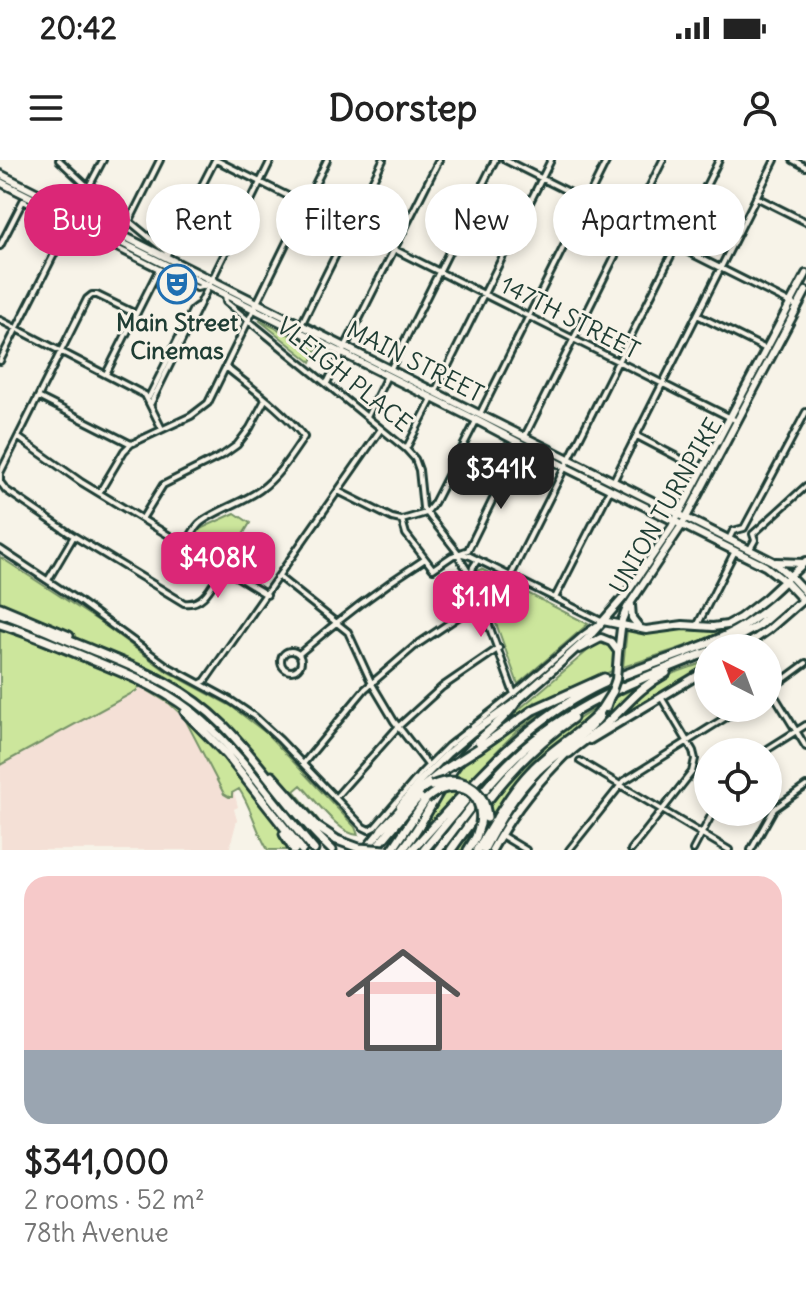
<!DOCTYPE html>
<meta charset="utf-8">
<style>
:root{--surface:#fff;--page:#f2f2f2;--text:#222;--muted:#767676;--accent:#db2777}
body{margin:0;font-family:Delius,sans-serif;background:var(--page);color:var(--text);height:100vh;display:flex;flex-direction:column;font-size:30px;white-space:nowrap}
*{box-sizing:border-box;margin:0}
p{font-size:26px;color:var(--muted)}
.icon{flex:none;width:44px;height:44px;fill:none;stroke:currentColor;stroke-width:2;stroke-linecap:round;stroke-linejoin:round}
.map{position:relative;height:690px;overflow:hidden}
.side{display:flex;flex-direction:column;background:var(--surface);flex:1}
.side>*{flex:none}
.top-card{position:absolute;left:24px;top:24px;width:758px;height:72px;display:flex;gap:16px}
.needle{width:52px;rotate:318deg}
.fabs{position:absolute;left:694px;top:474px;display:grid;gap:16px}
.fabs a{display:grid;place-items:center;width:88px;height:88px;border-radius:50%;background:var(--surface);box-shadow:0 4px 12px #0003;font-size:40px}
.price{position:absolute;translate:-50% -68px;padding:0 18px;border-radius:16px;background:var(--accent);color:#fff;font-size:26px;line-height:52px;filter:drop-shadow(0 2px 4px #0008)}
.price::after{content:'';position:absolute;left:50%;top:48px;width:24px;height:18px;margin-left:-12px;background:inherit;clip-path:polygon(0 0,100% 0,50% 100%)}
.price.active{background:#222;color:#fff}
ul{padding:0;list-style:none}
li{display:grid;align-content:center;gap:16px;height:424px;padding:0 24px}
li span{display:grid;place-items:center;height:248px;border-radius:24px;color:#555}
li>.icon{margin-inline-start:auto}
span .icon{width:144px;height:144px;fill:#fffc;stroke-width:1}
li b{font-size:34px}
.tag{padding:0 28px;border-radius:36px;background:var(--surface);box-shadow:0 4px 12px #0003;font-size:28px;line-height:72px}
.tag.active{background:var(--accent);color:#fff}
.status{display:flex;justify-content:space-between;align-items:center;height:56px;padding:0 40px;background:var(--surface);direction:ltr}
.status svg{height:22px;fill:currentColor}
header{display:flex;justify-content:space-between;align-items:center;height:104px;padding:0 24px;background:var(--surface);font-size:36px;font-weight:700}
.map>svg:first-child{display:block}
</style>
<div class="status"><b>20:42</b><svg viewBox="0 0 49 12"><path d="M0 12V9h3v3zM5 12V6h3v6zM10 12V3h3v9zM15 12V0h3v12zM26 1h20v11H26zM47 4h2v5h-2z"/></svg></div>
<header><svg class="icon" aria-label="menu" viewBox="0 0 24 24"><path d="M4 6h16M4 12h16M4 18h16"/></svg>Doorstep<svg class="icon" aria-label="person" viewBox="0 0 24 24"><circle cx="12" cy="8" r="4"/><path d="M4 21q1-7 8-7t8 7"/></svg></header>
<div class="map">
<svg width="806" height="690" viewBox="0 0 806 690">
<rect width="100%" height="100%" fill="#f7f3e8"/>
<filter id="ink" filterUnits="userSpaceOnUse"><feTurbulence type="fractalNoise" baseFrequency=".0125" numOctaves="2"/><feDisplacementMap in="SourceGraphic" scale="16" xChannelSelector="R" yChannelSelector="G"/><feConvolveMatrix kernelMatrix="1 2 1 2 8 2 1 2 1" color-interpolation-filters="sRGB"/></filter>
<g filter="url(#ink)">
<path fill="#f4e0d6" d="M140,526l30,18 14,13 42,79 8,-4 4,15 -4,2 3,11 -8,30h-228l-1,-88 136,-70z"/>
<path fill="#cce69c" stroke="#769268" stroke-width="2" d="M259,160l58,28 -6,14z
M235,353l15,10 -24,40 -34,-20 8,-14z
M0,397l100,65 66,49 65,35 35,27 89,94 3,8c-19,-1 -43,-36 -57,-50l-7,6 32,38 -29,21h-29c-12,-19 -16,-42 -29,-61l-7,4v4h-3l-5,-3 -40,-77 -14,-13 -30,-18 -4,5 -136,74z
M481,409l107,55 -70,60 -41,-113z
M736,465l-32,15 -81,27 4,-37c24,6 34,-1 58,-2 19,0 31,2 51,-3z
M599,481l8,2 6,5 1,22 -77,35 -2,-3 -14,13 2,4 28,-15 1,1 -35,26 -17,17 -94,102 50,-81 19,-22z
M708,501v5l-98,58 32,-33 21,-14z
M637,527l1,1 -37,36 11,-19 -16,9 -106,107 -1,-4 -14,13 -10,20h-10c12,-17 23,-35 35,-51 38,-49 91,-87 147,-112z"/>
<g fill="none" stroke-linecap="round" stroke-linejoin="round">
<defs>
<path id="minor" d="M59,0l30,28 79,65
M216,0l521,261
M505,0l293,147
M793,0l13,7
M756,37l50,25
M23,41l174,87 11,-3
M76,51l27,-51
M123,74l37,-74
M0,86l23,-45
M167,94l48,-94
M225,134l1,8 180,147 9,10 4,11 4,38 36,46 1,5 11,17 43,118
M136,154l-39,-19h-5l-5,4 -87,174v9l6,8 63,43 115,70c21,3 28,-19 39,-35
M697,155l69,34
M0,160l145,75 17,34
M301,165l82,-165
M0,201l72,-142
M390,210l105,-210
M106,214l53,-105
M327,223l112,-223
M435,232l116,-232
M38,237l93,47
M149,237l44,-88 4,-3
M151,243l120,-243
M480,254l127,-254
M367,257l20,-41
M525,276l138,-276
M637,276l65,34
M19,278l62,44 186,113
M406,289l26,-50
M613,322l162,-322
M338,331l54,27 9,2
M99,333l25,-42 7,-7 60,-28 17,-13 119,-243
M142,359l21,-34 60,-30 14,-10 13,-17 15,-28
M402,360l24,-7 8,-10 42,-82
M402,360l4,14 27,35 19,-13 16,-6 52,-106
M744,368l62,-116
M753,374l53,-48
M729,379l4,-8 11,-3
M185,385c5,-7 8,-15 14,-21 13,-12 43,-21 61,-34 19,-14 31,-34 44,-53 -21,-27 -51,-48 -77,-69
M0,389l80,53 89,65 61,33 25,17 25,23 83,87 6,3 6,-3 47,-55 26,-26 66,-52 69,-59 14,-10
M750,389l5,-9 -2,-6
M462,394l8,2 131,65
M471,416l2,-9 4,-6
M279,417l69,55 24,52 22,37 34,44
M510,417l209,-417
M48,420l26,-44
M555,438l55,-108
M697,466l38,-75
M281 501a10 10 0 1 1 20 0a10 10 0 1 1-20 0Z
M299,494c40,-35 81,-66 126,-95
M201,523l4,-2 176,-252
M768,525l38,62
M768,531l38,-28
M763,592l43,-27
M580,601l149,89
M303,604l62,-75 50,-43 67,-45
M335,638l63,-71 44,-40 57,-39
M501,675l25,15
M569,690l55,-69 117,-73
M631,690l61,-78 3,-13 -2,-8 -32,-54
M693,690l20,-38
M751,690l23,-41 32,-23"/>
<path id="major" d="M0,14l772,387 20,17
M0,22l476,238 89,47 200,99 22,17
M776,402l28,1
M631,445l1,13 7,9
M603,461l43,9 37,-5 30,2 14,-2 13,-7 26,-20 40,-37
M742,488l26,-18 38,-33
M580,489l21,-11 10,4 6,8
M618,493l4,-33 5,-12 55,-83 124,-234
M590,580l118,-71
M400,646l20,-25 28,-28 25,-21 44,-31 39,-34 34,-31 34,-39 48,-70 134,-253
M365,690l18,-22
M484,690c15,-28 30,-56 53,-78 22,-22 53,-37 69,-64
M492,690c24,-43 44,-66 79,-101"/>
<path id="highway" d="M0,447l69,29
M0,453c27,9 53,21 80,32 53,22 101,38 143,80 39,39 68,87 109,125
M0,464c29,9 57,21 85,33 42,17 84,33 118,64 42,38 74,86 111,129
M717,488l41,-22 48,-42
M185,552l42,43 75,95
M479,588l54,-38 71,-32
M569,593c12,-11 25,-18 37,-29 22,-20 31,-35 60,-51
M272,616l44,50 21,14
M382,669l38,-40 24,-19
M284,674l10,16
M374,690l41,-49 17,-15
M392,690l34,-51
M402,690c23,-28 36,-62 58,-90 17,-22 42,-36 57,-59
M412,690c53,-57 102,-118 171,-156 48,-27 103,-37 152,-63 27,-15 49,-36 71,-57
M424,690l49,-59
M438,690c25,-32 48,-66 78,-94 55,-52 123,-77 192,-104
M451,690c35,-50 70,-97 122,-132
M468,690l8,-13 4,-13
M477,690c18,-27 31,-55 54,-79 20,-22 48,-36 68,-58"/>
</defs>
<use href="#minor" stroke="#1f3d34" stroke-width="10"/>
<use href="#major" stroke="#1f3d34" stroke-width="12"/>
<use href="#highway" stroke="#1f3d34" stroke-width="13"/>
<use href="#minor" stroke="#f7f3e8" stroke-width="4"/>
<use href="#major" stroke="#f7f3e8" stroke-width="6"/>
<use href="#highway" stroke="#f7f3e8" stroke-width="7"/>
<defs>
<path id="major-bridge" d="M792,418l14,15
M787,423l14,15
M606,548l10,-29 2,-26"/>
<path id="highway-bridge" d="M599,553l14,-22
M444,610l35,-22
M432,626c27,-12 53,1 55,32
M426,639c25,-23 60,-11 54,25
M337,680l22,8 27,2"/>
</defs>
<use href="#major-bridge" stroke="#1f3d34" stroke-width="12" stroke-linecap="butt"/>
<use href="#highway-bridge" stroke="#1f3d34" stroke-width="13" stroke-linecap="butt"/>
<use href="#major-bridge" stroke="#f7f3e8" stroke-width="6"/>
<use href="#highway-bridge" stroke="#f7f3e8" stroke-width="7"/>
</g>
</g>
<defs>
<symbol id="theatre-ring" viewBox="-11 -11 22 22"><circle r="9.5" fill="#f7f3e8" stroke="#1f6fb2" stroke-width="1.5"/><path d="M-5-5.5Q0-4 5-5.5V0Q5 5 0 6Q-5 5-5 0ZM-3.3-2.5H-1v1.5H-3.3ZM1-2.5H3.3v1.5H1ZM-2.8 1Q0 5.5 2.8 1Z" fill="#1f6fb2"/></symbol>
</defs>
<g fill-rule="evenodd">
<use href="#theatre-ring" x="155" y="102" width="44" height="44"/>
</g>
<g text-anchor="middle" stroke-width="6" stroke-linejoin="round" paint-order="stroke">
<g font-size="24" fill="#1f3d34" stroke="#f7f3e8">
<text transform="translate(570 158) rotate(27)" y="8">147TH STREET</text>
<text transform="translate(415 202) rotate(27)" y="8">MAIN STREET</text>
<text transform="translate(344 215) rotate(39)" y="8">VLEIGH PLACE</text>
<text transform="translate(666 346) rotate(-60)" y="8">UNION TURNPIKE</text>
</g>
<g font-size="24" font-weight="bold" fill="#1f3d34" stroke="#f7f3e8">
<text x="177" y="171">Main Street<tspan x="177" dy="28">Cinemas</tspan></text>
</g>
</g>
</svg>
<div class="fabs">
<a><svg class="needle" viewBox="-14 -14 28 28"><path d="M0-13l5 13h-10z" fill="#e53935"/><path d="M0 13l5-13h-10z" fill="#767676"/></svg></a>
<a><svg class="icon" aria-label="locate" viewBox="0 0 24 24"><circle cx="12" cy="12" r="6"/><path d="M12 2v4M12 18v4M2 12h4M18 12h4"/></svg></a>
</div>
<b class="price active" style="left:501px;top:351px">$341K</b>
<b class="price" style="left:218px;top:440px">$408K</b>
<b class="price" style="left:481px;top:479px">$1.1M</b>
<div class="top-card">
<a class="tag active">Buy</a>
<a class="tag">Rent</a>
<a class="tag">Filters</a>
<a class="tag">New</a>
<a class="tag">Apartment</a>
</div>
</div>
<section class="side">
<ul>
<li><span style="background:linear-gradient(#f6c9c9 70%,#9aa5b1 0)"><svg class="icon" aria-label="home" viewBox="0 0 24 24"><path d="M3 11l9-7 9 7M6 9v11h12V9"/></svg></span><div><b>$341,000</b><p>2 rooms · 52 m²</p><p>78th Avenue</p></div></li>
</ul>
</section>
